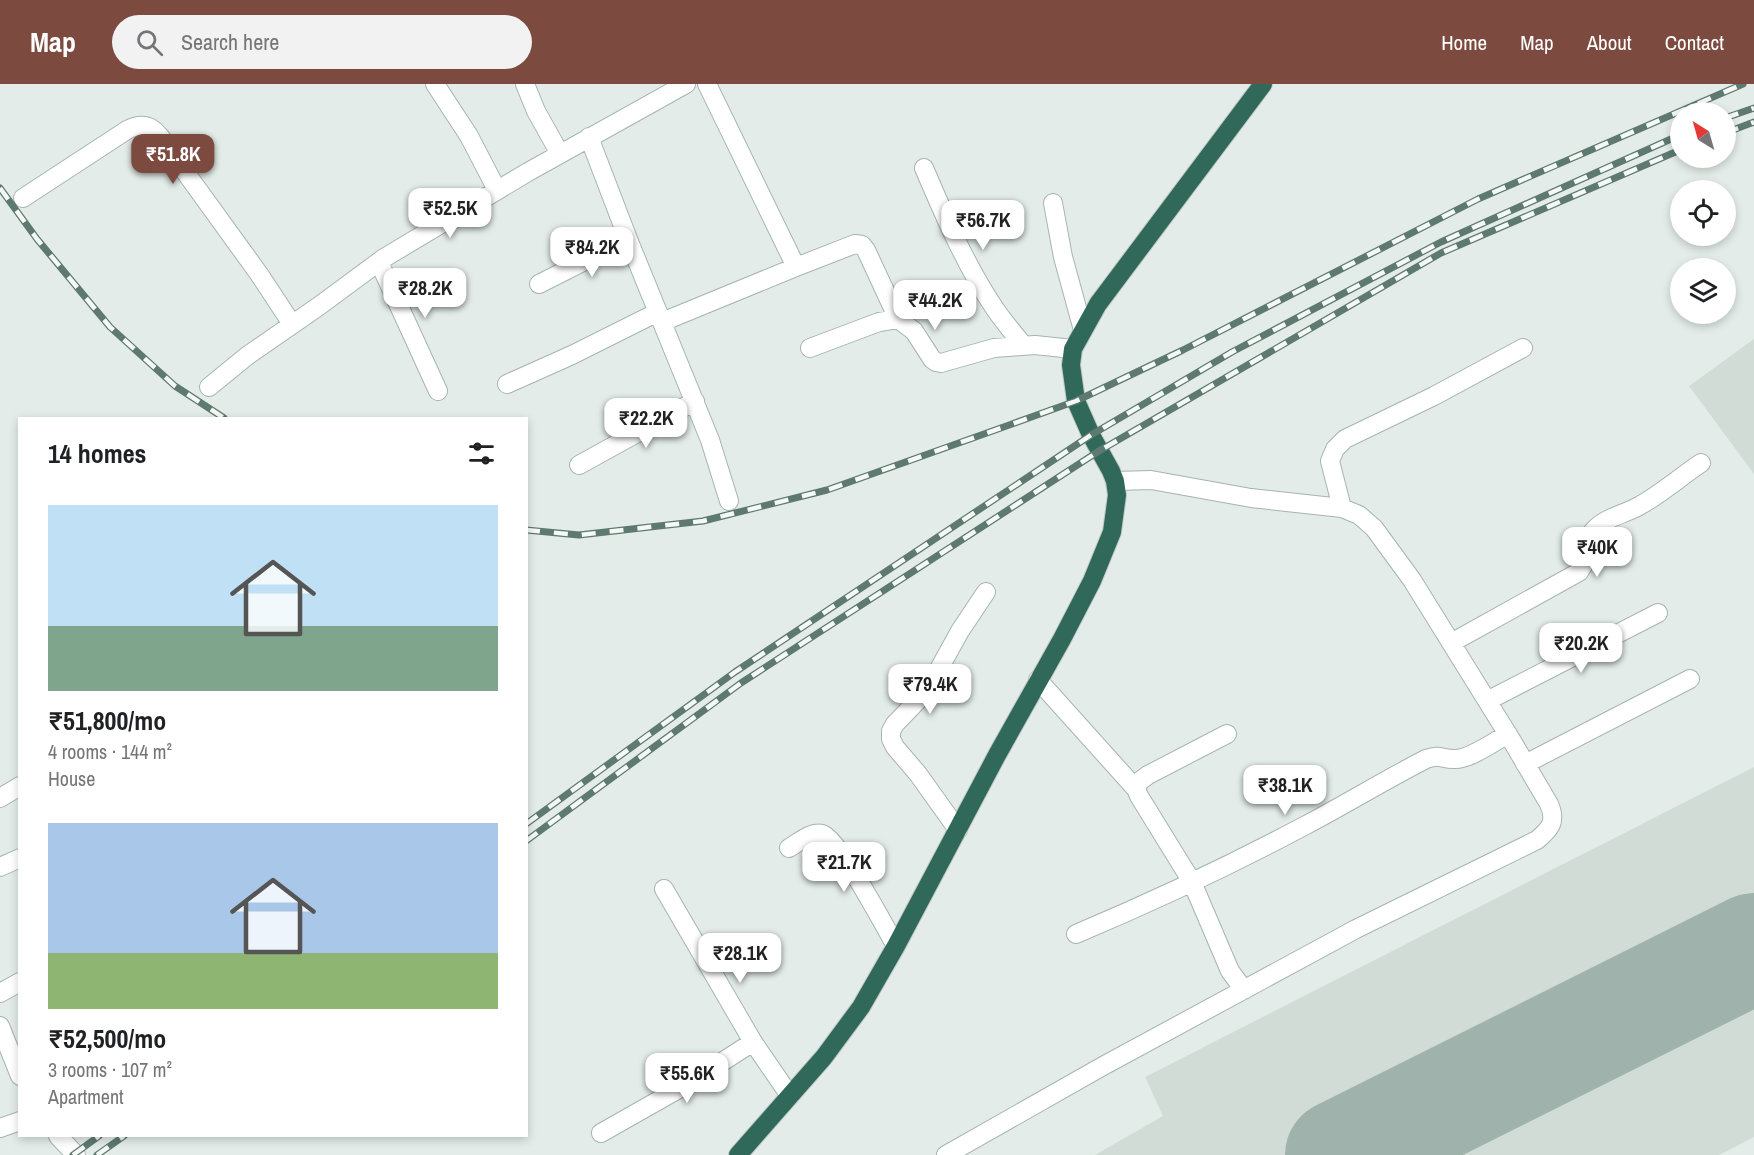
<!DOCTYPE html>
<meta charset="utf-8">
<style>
:root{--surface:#fff;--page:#f2f2f2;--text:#202124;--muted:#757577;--accent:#7c4a3f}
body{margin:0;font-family:"Archivo Narrow",sans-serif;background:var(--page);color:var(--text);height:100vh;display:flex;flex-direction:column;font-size:22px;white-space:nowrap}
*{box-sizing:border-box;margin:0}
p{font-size:20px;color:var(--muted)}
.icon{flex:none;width:33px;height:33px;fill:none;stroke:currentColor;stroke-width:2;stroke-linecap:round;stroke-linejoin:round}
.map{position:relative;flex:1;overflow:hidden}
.sheet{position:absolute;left:18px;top:333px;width:510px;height:720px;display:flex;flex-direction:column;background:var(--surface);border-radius:0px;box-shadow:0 3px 9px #0003}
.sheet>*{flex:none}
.needle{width:39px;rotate:323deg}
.tools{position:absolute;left:1670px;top:18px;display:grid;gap:12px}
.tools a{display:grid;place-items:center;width:66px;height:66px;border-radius:50%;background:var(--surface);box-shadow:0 3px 9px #0003;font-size:30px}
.price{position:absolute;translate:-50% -51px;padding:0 14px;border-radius:12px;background:#fff;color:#222;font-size:20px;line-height:39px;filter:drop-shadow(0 2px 3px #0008)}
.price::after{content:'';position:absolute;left:50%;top:36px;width:18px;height:14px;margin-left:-9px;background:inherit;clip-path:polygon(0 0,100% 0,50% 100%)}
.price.on{background:var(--accent);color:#fff}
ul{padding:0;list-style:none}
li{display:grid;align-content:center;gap:12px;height:318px;padding:0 30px}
li span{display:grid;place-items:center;height:186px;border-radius:0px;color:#555}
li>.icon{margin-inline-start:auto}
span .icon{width:108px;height:108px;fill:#fffc;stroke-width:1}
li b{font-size:26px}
h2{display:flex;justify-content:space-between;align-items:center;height:72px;padding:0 30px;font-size:26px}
header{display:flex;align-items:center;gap:36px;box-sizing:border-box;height:84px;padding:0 30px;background:var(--accent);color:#fff}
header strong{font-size:28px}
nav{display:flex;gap:33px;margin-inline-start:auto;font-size:21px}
.search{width:420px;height:54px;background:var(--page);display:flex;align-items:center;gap:15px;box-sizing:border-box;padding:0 21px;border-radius:33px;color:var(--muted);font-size:22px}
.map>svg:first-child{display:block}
</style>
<header>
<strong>Map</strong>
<div class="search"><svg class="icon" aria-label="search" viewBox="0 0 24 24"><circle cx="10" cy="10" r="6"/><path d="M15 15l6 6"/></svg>Search here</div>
<nav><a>Home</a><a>Map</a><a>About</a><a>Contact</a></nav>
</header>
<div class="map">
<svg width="1754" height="1071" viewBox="0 0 1754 1071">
<rect width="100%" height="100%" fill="#e3ece8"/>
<path fill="#d1dcd7" d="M1754,255v135l-65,-88z
M1754,683v370l-35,18h-624l68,-39 -18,-39z"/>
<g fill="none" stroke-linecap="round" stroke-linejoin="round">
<path stroke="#a0b2ac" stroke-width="110" d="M1340,1071l414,-207"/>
<defs>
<path id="minor" d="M435,0l34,52 28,54
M525,0l11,27 24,43
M707,0l89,183
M589,53l39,102 82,201 19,61
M924,84c20,47 42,98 71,141 9,13 19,25 29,37
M23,114l104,-68c23,-12 31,3 43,21l89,123 33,50
M1053,119l10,54 20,73
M379,178l59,129
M539,200l89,-45
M662,238l134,-55 59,-23 7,1 4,5 32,69
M810,264l69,-26 19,-3 16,12 18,28 4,3 5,1 53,-15 41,-3 38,4
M507,300l65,-29 86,-43
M209,303l38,-31 72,-50 65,-48 144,-86 158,-88
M579,381l116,-64
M1342,424l-12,-47 5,-12 10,-10 89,-43 89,-48
M1451,559l128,-71c13,-17 3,-29 15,-42 12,-13 31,-16 45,-24 22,-12 41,-29 62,-43
M1038,596l98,109
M1487,617l171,-88
M1227,650l-79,41 -8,6 -4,8 3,7 53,86 38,89 14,19
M1525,680l165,-85
M0,714l20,-12
M958,746l-40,-56 -23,-27 -4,-8v-8l4,-7 24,-25 15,-21 26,-47 26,-39
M789,764c9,-5 22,-17 33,-14 16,4 63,93 74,112
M0,783l20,-9
M664,805l89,153 37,54
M1076,850c78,-33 155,-69 230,-109 40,-21 79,-45 120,-66 15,-5 15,0 28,0 15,1 41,-18 54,-25
M0,909l20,-11
M0,942l20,50
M0,1044l20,-7
M601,1049l90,-51 62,-40
M58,1052l18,19
M946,1071l157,-89 253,-137 181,-89c13,-11 20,-18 12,-36l-37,-63 -100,-161 -38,-52 -15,-13 -17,-7 -91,-10 -100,-18 -36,1"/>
<path id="highway" d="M738,1071l86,-98 37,-50 35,-61 101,-191 65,-116 30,-58 20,-49 5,-37 -2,-14 -4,-10 -20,-36 -15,-34 -5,-36 2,-16 25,-45 165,-220"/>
</defs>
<use href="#minor" stroke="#a6b4af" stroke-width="20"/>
<use href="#highway" stroke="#c1c9c6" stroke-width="20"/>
<use href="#minor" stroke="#fff" stroke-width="18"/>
<use href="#highway" stroke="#30695a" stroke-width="18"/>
<defs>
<path id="rail" d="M1725,34l29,-10
M1725,49l29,-11
M0,104l37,51 73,88 65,59 49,32
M526,446l53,5 124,-14 124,-31 185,-66 64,-23 107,-51 295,-151 265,-115
M526,740l209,-152 356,-237 141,-83 209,-110 239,-107
M526,757l215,-158 358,-232 342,-198 239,-103
M73,1071l26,-19
M97,1071l27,-19"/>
</defs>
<use href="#rail" stroke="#5e7970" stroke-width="7"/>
<use href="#rail" stroke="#f4f9f6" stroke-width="4.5" stroke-dasharray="14" stroke-linecap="butt"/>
</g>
</svg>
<div class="tools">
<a><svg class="needle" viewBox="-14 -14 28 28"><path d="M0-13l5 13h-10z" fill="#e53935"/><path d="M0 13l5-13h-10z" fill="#757577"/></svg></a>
<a><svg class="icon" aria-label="locate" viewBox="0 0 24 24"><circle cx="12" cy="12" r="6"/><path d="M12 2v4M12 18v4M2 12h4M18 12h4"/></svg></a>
<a><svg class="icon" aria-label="layers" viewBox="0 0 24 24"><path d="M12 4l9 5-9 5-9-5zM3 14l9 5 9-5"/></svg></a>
</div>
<b class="price on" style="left:173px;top:101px">₹51.8K</b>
<b class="price" style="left:450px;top:155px">₹52.5K</b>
<b class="price" style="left:983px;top:167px">₹56.7K</b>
<b class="price" style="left:592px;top:194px">₹84.2K</b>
<b class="price" style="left:425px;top:235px">₹28.2K</b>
<b class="price" style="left:935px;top:247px">₹44.2K</b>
<b class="price" style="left:646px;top:365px">₹22.2K</b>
<b class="price" style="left:1597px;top:494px">₹40K</b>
<b class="price" style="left:1581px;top:590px">₹20.2K</b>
<b class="price" style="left:930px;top:631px">₹79.4K</b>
<b class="price" style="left:1285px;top:732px">₹38.1K</b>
<b class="price" style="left:844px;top:809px">₹21.7K</b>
<b class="price" style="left:740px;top:900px">₹28.1K</b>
<b class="price" style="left:687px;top:1020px">₹55.6K</b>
<section class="sheet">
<h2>14 homes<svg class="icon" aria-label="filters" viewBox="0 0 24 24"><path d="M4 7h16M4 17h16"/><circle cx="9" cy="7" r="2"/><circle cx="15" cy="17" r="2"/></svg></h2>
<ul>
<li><span style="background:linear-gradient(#bfe0f5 65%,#7fa58c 0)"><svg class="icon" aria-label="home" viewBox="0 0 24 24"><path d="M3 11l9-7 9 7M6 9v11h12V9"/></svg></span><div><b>₹51,800/mo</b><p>4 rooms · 144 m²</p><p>House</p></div></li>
<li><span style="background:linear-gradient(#a9c7e8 70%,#8fb573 0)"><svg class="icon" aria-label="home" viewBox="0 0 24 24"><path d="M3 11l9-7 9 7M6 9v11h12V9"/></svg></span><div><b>₹52,500/mo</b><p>3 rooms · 107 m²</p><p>Apartment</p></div></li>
</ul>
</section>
</div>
